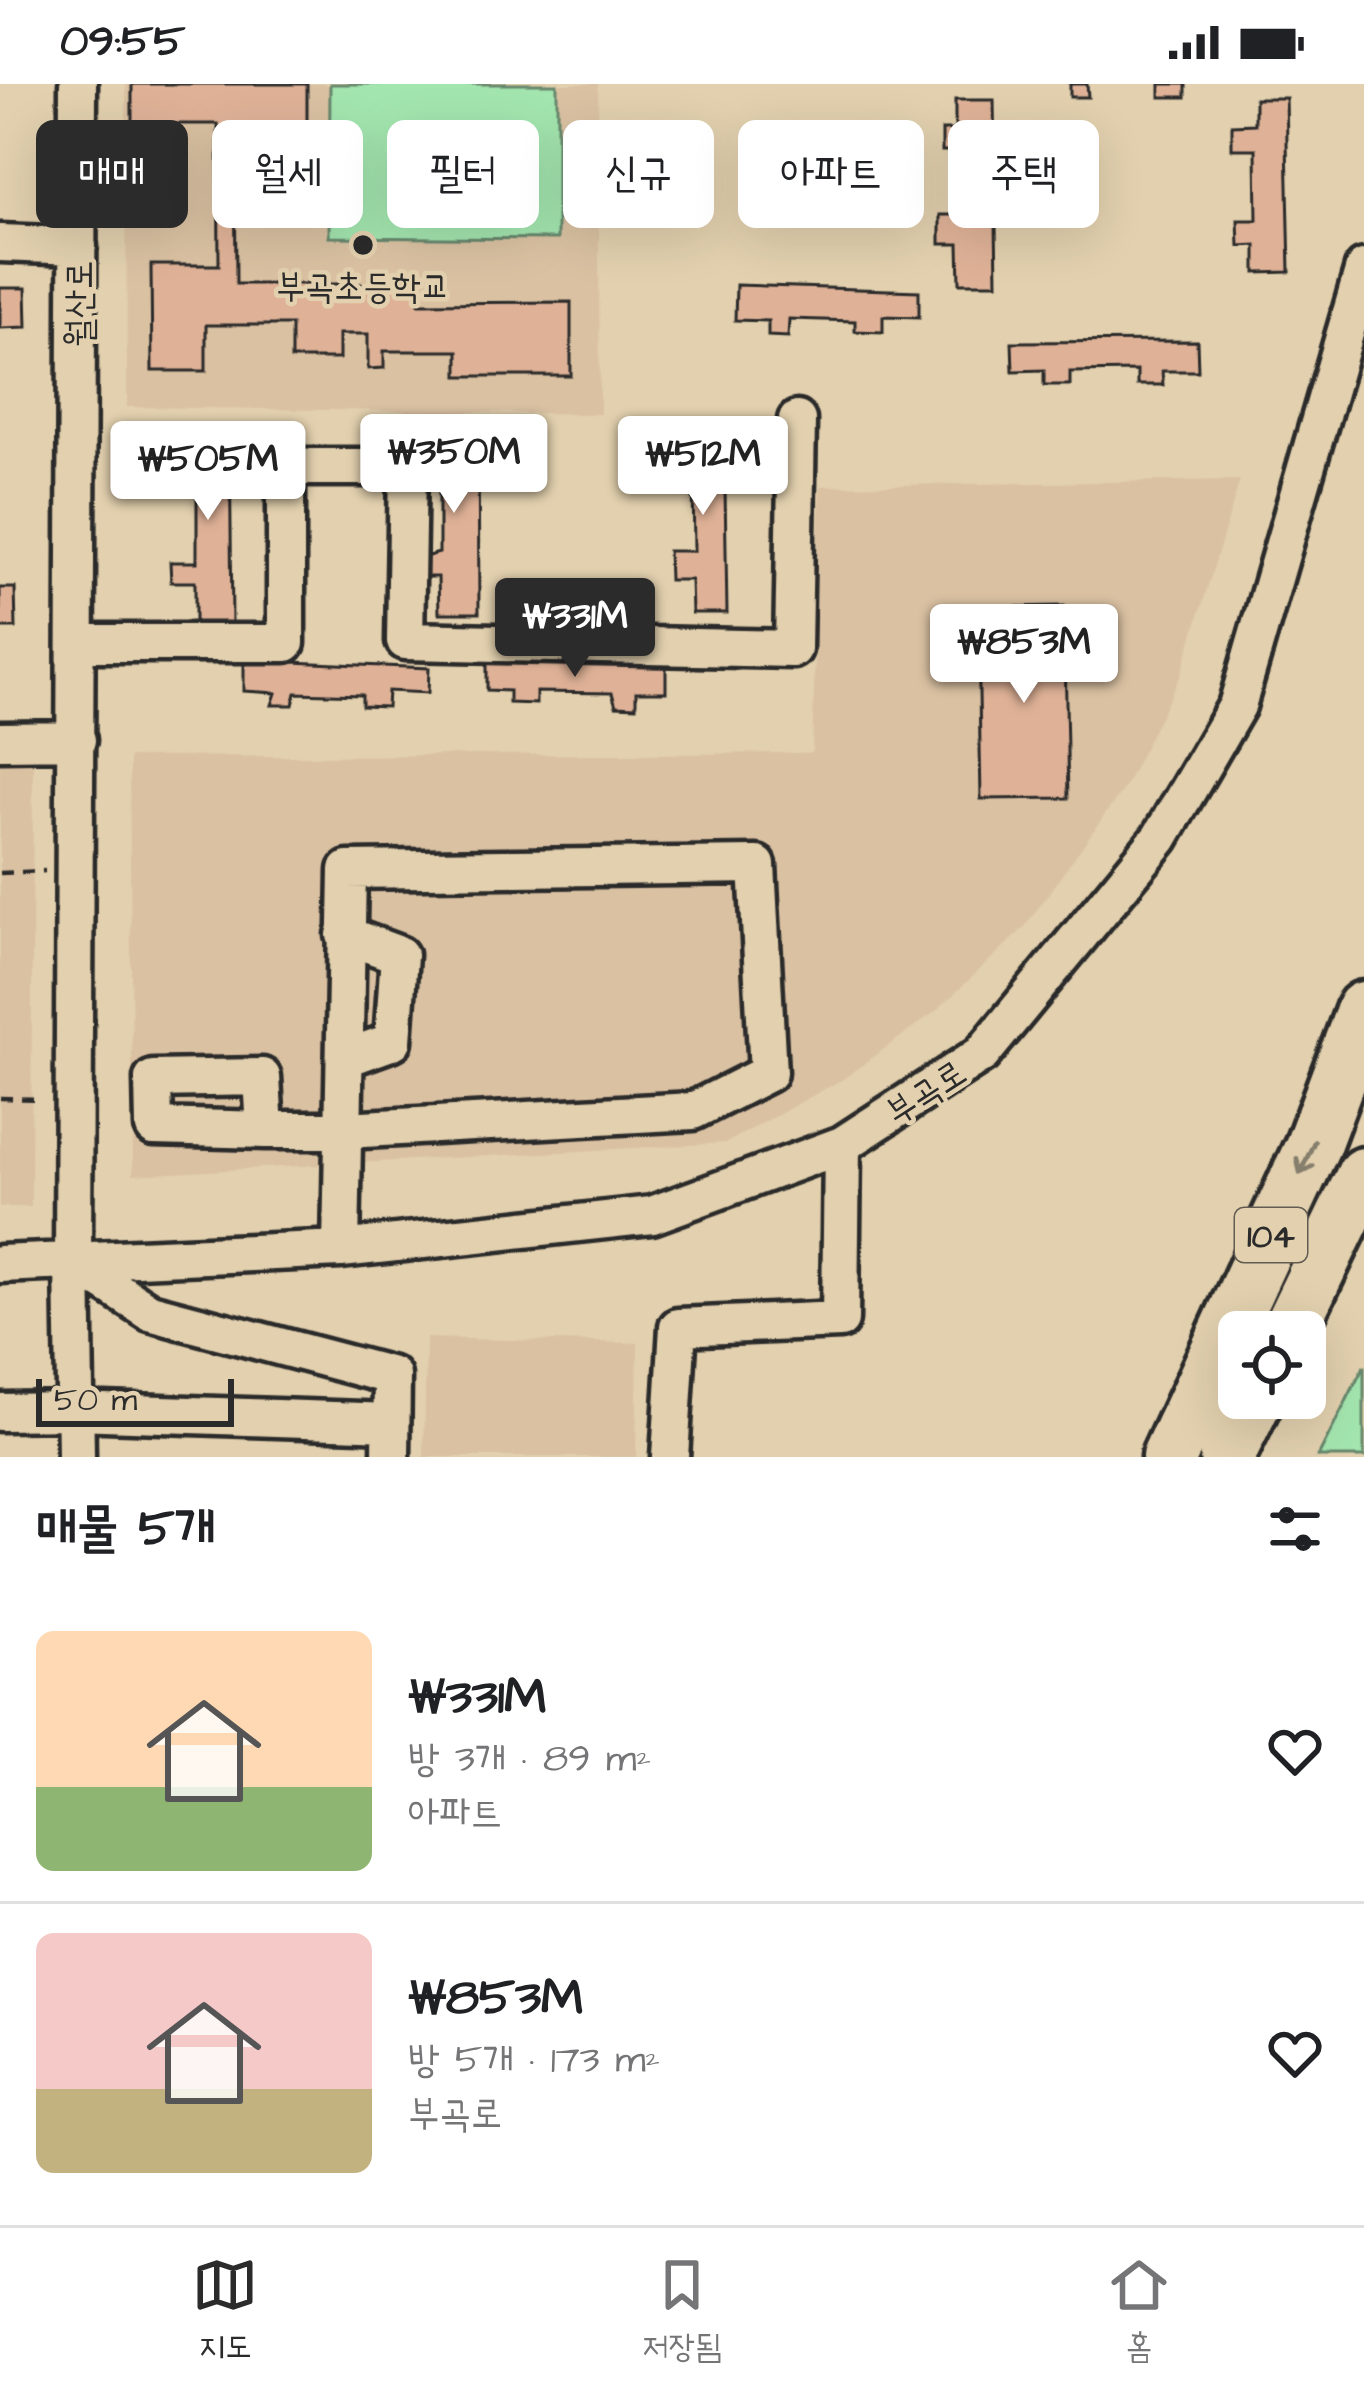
<!DOCTYPE html>
<html lang="ko">
<meta charset="utf-8">
<style>
:root{--surface:#fff;--page:#f2f2f2;--text:#202124;--muted:#757577;--line:#e0e0e0;--accent:#2b2b2b}
body{margin:0;font-family:"Architects Daughter","Poor Story",sans-serif;background:var(--page);color:var(--text);height:100vh;display:flex;flex-direction:column;font-size:45px;white-space:nowrap}
*{box-sizing:border-box;margin:0}
p{font-size:39px;color:var(--muted)}
.icon{flex:none;width:66px;height:66px;fill:none;stroke:currentColor;stroke-width:2;stroke-linecap:round;stroke-linejoin:round}
.map{position:relative;height:1373px;overflow:hidden}
.sheet{display:flex;flex-direction:column;background:var(--surface);flex:1}
.sheet>*{flex:none}
.hud{position:absolute;left:36px;top:36px;width:1293px;height:108px;display:flex;gap:24px}
.fabs{position:absolute;left:1218px;top:1227px;display:grid;gap:24px}
.fabs a{display:grid;place-items:center;width:108px;height:108px;border-radius:18px;background:var(--surface);box-shadow:0 12px 48px #0002;font-size:60px}
.scale{position:absolute;left:36px;bottom:30px;width:198px;box-sizing:border-box;padding-left:12px;border:6px solid #2b2b2b;border-top:0;font-size:33px;line-height:42px;white-space:nowrap;color:#2b2b2b;-webkit-text-stroke:9px #e2d0ae;paint-order:stroke}
.price{position:absolute;translate:-50% -102px;padding:0 27px;border-radius:12px;background:#fff;color:#222;font-size:39px;line-height:78px;filter:drop-shadow(0 3px 6px #0008)}
.price::after{content:'';position:absolute;left:50%;top:72px;width:36px;height:27px;margin-left:-18px;background:inherit;clip-path:polygon(0 0,100% 0,50% 100%)}
.price.on{background:var(--accent);color:#fff}
ul{padding:0;list-style:none}
li{display:flex;align-items:center;gap:36px;height:300px;padding:0 36px}
li+li{border-top:3px solid var(--line)}
li span{display:grid;place-items:center;flex:none;width:336px;height:240px;border-radius:18px;color:#555}
li>.icon{margin-inline-start:auto}
span .icon{width:144px;height:144px;fill:#fffc;stroke-width:1}
li b{font-size:51px}
h2{display:flex;justify-content:space-between;align-items:center;height:144px;padding:0 36px;font-size:51px}
.pill{padding:0 42px;border-radius:18px;background:var(--surface);box-shadow:0 12px 48px #0002;font-size:42px;line-height:108px}
.pill.on{background:var(--accent);color:#fff}
.status{display:flex;justify-content:space-between;align-items:center;height:84px;padding:0 60px;background:var(--surface);direction:ltr}
.status svg{height:33px;fill:currentColor}
.menu{display:flex;justify-content:space-around;align-items:center;height:168px;border-top:3px solid var(--line);background:var(--surface);font-size:33px;color:var(--muted)}
.menu a{display:grid;justify-items:center;gap:6px}
.menu .on{color:var(--accent)}
.map>svg:first-child{display:block}
</style>
<div class="status"><b>09:55</b><svg viewBox="0 0 49 12"><path d="M0 12V9h3v3zM5 12V6h3v6zM10 12V3h3v9zM15 12V0h3v12zM26 1h20v11H26zM47 4h2v5h-2z"/></svg></div>
<div class="map">
<svg width="1364" height="1373" viewBox="0 0 1364 1373">
<rect width="100%" height="100%" fill="#e2d0ae"/>
<filter id="ink" filterUnits="userSpaceOnUse"><feTurbulence type="fractalNoise" baseFrequency=".00833" numOctaves="2"/><feDisplacementMap in="SourceGraphic" scale="24" xChannelSelector="R" yChannelSelector="G"/><feConvolveMatrix kernelMatrix="1 2 1 2 8 2 1 2 1" color-interpolation-filters="sRGB"/></filter>
<g filter="url(#ink)">
<path fill="#dac1a2" d="M126,0h472l2,330 -473,-7z
M1240,396l-59,195 -57,113 -100,140 -88,83 -93,68 -117,64 -593,32 -4,-418 683,-4 8,-267z
M0,677h33l-2,446h-31z
M426,1254l212,5 -2,114h-212z"/>
<path fill="#a3e5af" stroke="#67886d" stroke-width="3" d="M330,0h227v155l-228,-2z
M1364,1282v91h-46z"/>
<path fill="#dfb297" stroke="#2b2b2b" stroke-width="3" d="M132,0h175v53h-72l1,147h182l1,19 152,-1v74h-113v-25h-74v17l-16,1v-35h-29v25h-48v-34h-85v46h-54l-1,-106h68l-1,-141h-86z
M1070,0h17l1,13h-18z
M1160,0h26v13h-26z
M1255,14h31l4,174 -34,1v-28l-17,1 -1,-26h19l-1,-71h-24v-24l23,-1z
M955,16h39l3,183h-37l-1,-39h-19v-29h18l-1,-64h-15v-21h13z
M736,201l183,6v26l-36,-1v16l-28,-1v-10l-66,-2 -1,18 -20,-1v-15l-33,-1z
M0,204h26l1,39 -27,1z
M1197,257l1,30h-36l1,14h-26v-14l-67,1v13h-26v-15l-31,1 -1,-29z
M435,340h43l1,189h-40l-1,-36h-17v-19l18,-5v-66h-25v-32h21z
M683,342h41l3,187h-35l-1,-33h-22l-1,-29h26l-1,-72 -29,1 -1,-25h21z
M230,345l2,195h-37v-42h-24l-1,-20h27v-76l-31,1v-29l21,1v-29z
M0,504h15l1,40h-16z
M1064,522l4,192 -87,1 -3,-162h20l-1,-30z
M244,576l185,8 -1,25 -40,-2 -1,16 -25,-1v-11l-66,-2 -3,12h-21l4,-12 -32,-2z
M487,578l179,3v27h-30v15l-20,-1 -4,-13 -76,-1v12l-27,-1v-12l-22,-1z"/>
<g fill="none" stroke-linecap="round" stroke-linejoin="round">
<defs>
<path id="minor" d="M0,159l78,3
M78,559h208v-176h122l-3,174 388,8 4,-229
M0,657l77,-1
M345,851l54,20 -6,86 -47,17
M262,993l3,53 -111,-3 -1,-48z
M265,1046h80l348,-19 75,-38 -11,-208 -409,5 -7,379
M73,1178l77,50 242,64 -1,81
M0,1180l341,-15 311,-34 190,-70 140,-91 178,-216 77,-132 127,-438
M0,1328l75,-1 316,11
M76,1373l-3,-195 5,-1178
M670,1373l8,-130 162,-7 2,-175"/>
<path id="highway" d="M1288,1248l76,-157
M1169,1373l144,-312 51,-136
M1227,1373l29,-59"/>
</defs>
<use href="#minor" stroke="#2b2b2b" stroke-width="45"/>
<use href="#highway" stroke="#2b2b2b" stroke-width="63"/>
<path stroke="#2b2b2b" stroke-width="4.5" stroke-dasharray="12 9" stroke-linecap="butt" d="M0,789l45,-2
M0,1014l41,1"/>
<use href="#minor" stroke="#e2d0ae" stroke-width="36"/>
<use href="#highway" stroke="#e2d0ae" stroke-width="54"/>
</g>
<defs><path id="oneway-shaft" d="M-6 0H5M1.5-3L5.5 0L1.5 3" fill="none" stroke-width="1.6" stroke-linecap="round" stroke-linejoin="round" transform="scale(3)"/></defs>
<use stroke="#867e6c" href="#oneway-shaft" transform="translate(1307 1074) rotate(114)"/>
</g>
<circle fill="#2b2b2b" stroke="#e2d0ae" stroke-width="4.5" cx="363" cy="161" r="12"/>
<g text-anchor="middle" stroke-width="9" stroke-linejoin="round" paint-order="stroke">
<rect fill="#e2d0ae" stroke="#625c52" stroke-width="3" x="1235" y="1124" width="72" height="54" rx="9"/>
<g font-size="33" font-weight="bold" fill="#2b2b2b">
<text x="1271" y="1163">104</text>
</g>
<g font-size="36" fill="#2b2b2b" stroke="#e2d0ae">
<text x="363" y="214">부곡초등학교</text>
</g>
<g font-size="36" fill="#2b2b2b" stroke="#e2d0ae">
<text transform="translate(78 220) rotate(-90)" y="13">월산로</text>
<text transform="translate(925 1007) rotate(-33)" y="13">부곡로</text>
</g>
</g>
</svg>
<div class="fabs">
<a><svg class="icon" aria-label="locate" viewBox="0 0 24 24"><circle cx="12" cy="12" r="6"/><path d="M12 2v4M12 18v4M2 12h4M18 12h4"/></svg></a>
</div>
<div class="scale">50 m</div>
<b class="price" style="left:454px;top:432px">₩350M</b>
<b class="price" style="left:703px;top:434px">₩512M</b>
<b class="price" style="left:208px;top:439px">₩505M</b>
<b class="price on" style="left:575px;top:596px">₩331M</b>
<b class="price" style="left:1024px;top:622px">₩853M</b>
<div class="hud">
<a class="pill on">매매</a>
<a class="pill">월세</a>
<a class="pill">필터</a>
<a class="pill">신규</a>
<a class="pill">아파트</a>
<a class="pill">주택</a>
</div>
</div>
<section class="sheet">
<h2>매물 5개<svg class="icon" aria-label="filters" viewBox="0 0 24 24"><path d="M4 7h16M4 17h16"/><circle cx="9" cy="7" r="2"/><circle cx="15" cy="17" r="2"/></svg></h2>
<ul>
<li><span style="background:linear-gradient(#ffd9b3 65%,#8fb573 0)"><svg class="icon" aria-label="home" viewBox="0 0 24 24"><path d="M3 11l9-7 9 7M6 9v11h12V9"/></svg></span><div><b>₩331M</b><p>방 3개 · 89 m²</p><p>아파트</p></div><svg class="icon" aria-label="heart" viewBox="0 0 24 24"><path d="M12 20l-8-8c-3-5 5-10 8-4 3-6 11-1 8 4z"/></svg></li>
<li><span style="background:linear-gradient(#f6c9c9 65%,#c2b280 0)"><svg class="icon" aria-label="home" viewBox="0 0 24 24"><path d="M3 11l9-7 9 7M6 9v11h12V9"/></svg></span><div><b>₩853M</b><p>방 5개 · 173 m²</p><p>부곡로</p></div><svg class="icon" aria-label="heart" viewBox="0 0 24 24"><path d="M12 20l-8-8c-3-5 5-10 8-4 3-6 11-1 8 4z"/></svg></li>
</ul>
</section>
<nav class="menu">
<a class="on"><svg class="icon" aria-label="map" viewBox="0 0 24 24"><path d="M3 6l6-2 6 2 6-2v14l-6 2-6-2-6 2zM9 4v14M15 6v14"/></svg>지도</a>
<a><svg class="icon" aria-label="saved" viewBox="0 0 24 24"><path d="M7 4h10v16l-5-4-5 4z"/></svg>저장됨</a>
<a><svg class="icon" aria-label="home" viewBox="0 0 24 24"><path d="M3 11l9-7 9 7M6 9v11h12V9"/></svg>홈</a>
</nav>
